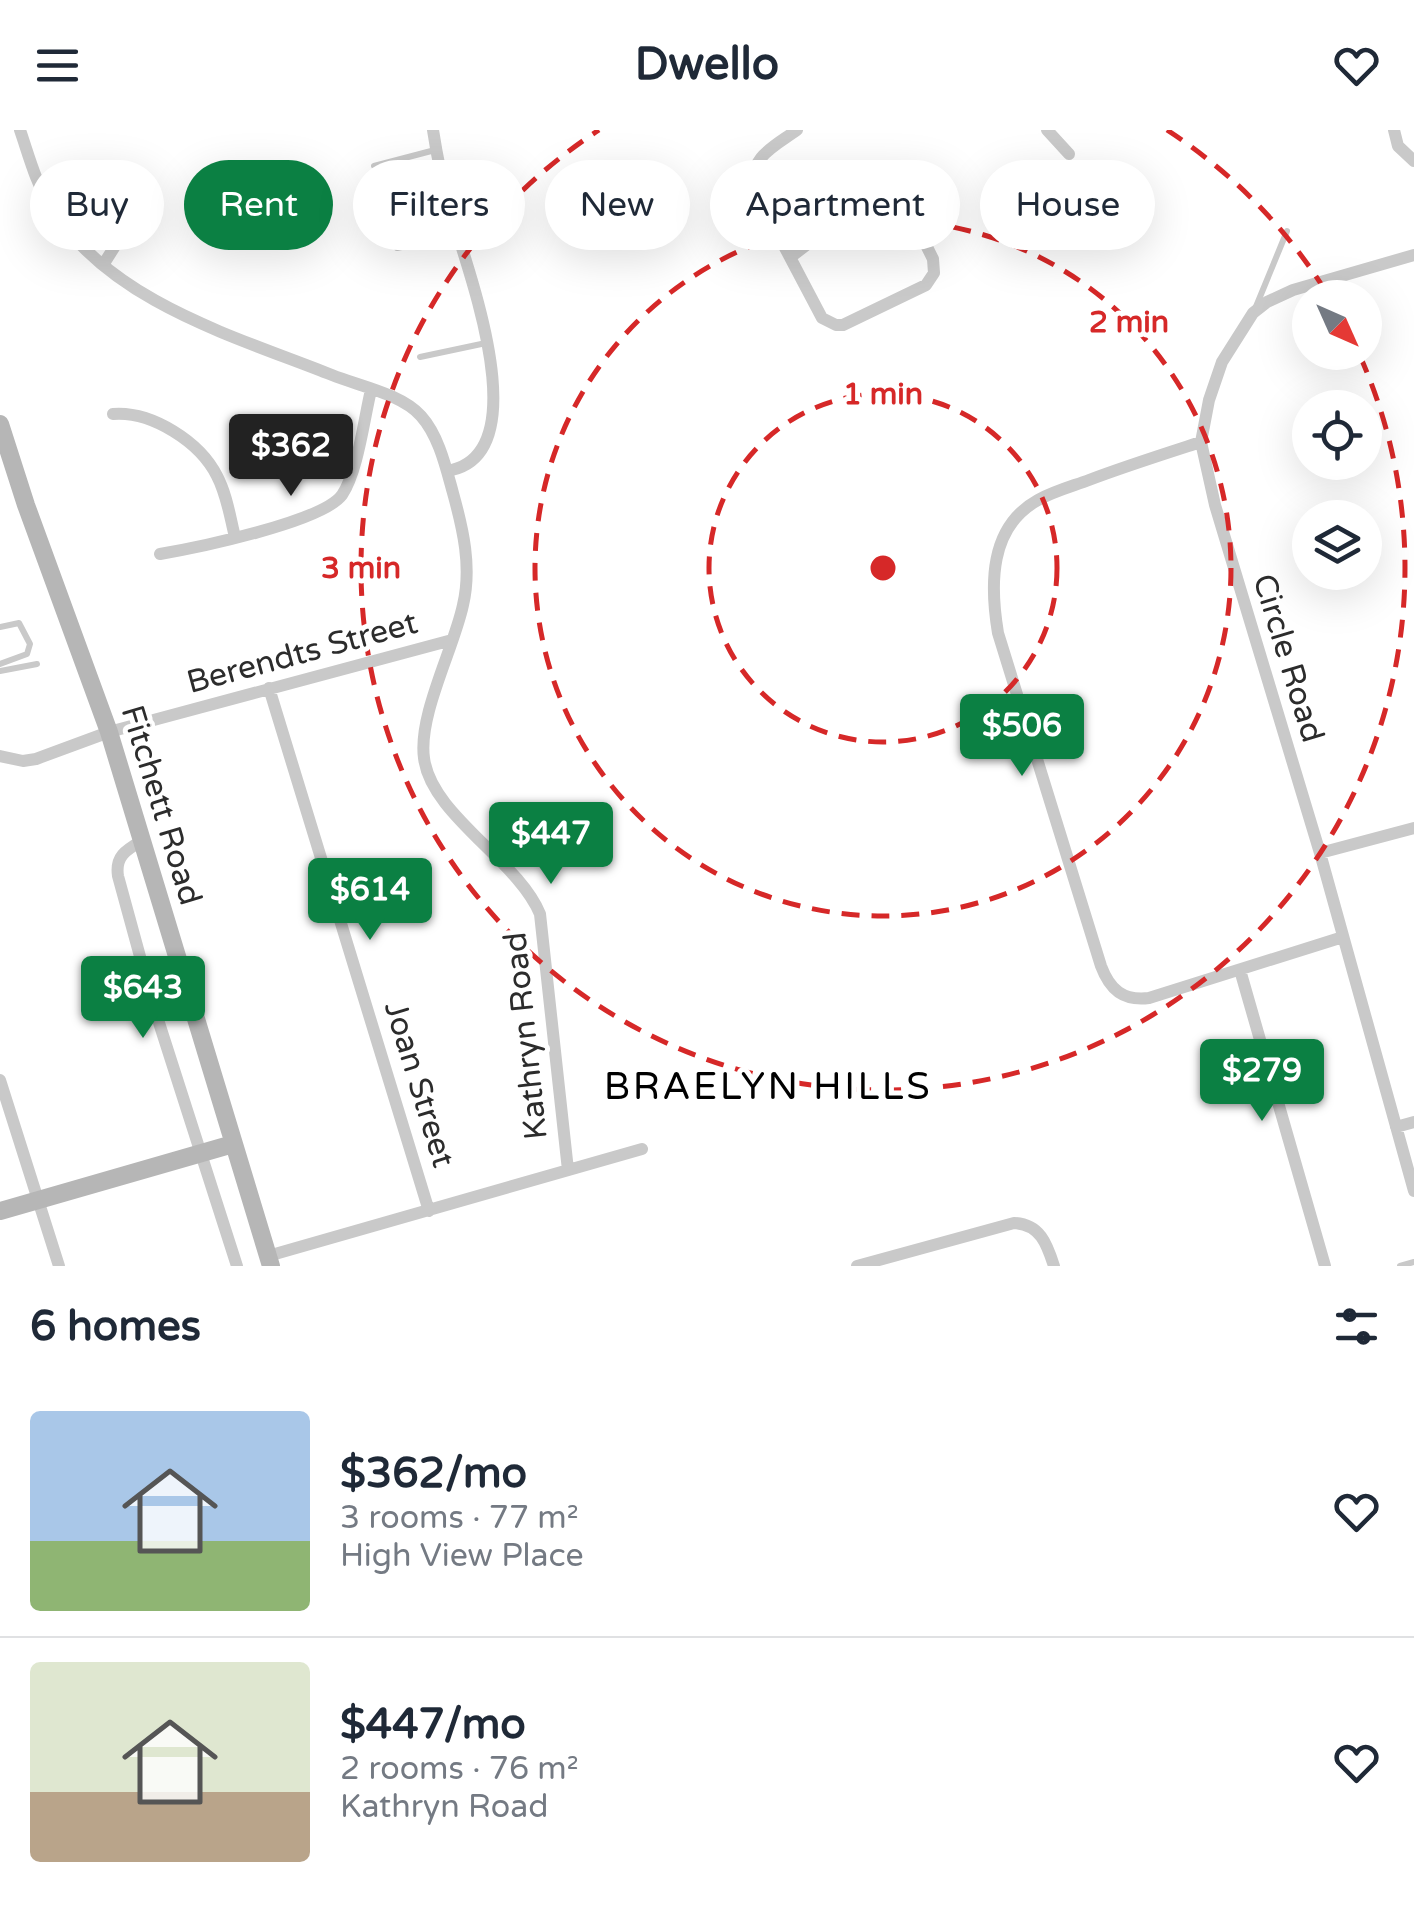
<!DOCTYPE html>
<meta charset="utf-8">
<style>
:root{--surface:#fff;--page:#f6f6f7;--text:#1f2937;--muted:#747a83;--line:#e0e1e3;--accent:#0b8043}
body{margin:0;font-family:"Varela Round",sans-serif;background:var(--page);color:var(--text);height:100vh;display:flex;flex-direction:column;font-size:38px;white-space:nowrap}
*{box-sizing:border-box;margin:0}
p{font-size:32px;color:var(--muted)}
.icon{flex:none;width:55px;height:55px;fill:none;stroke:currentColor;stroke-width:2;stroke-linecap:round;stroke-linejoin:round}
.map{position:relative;height:1136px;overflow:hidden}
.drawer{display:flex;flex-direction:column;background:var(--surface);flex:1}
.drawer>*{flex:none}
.banner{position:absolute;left:30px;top:30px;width:1355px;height:90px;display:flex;gap:20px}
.needle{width:65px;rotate:135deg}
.buttons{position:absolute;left:1292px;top:150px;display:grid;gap:20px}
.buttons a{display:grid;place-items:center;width:90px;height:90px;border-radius:50%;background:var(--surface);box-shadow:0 10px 40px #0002;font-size:50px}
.price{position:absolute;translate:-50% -85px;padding:0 22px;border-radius:10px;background:var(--accent);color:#fff;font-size:32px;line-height:65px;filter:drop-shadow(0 2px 5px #0008)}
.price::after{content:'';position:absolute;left:50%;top:60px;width:30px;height:22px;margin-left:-15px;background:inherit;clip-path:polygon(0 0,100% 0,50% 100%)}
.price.on{background:#222;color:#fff}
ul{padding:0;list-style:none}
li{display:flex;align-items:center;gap:30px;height:250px;padding:0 30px}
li+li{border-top:2px solid var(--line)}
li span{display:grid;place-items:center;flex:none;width:280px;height:200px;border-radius:10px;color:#555}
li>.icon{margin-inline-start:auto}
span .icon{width:120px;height:120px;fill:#fffc;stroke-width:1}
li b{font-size:42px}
h2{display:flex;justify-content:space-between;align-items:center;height:120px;padding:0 30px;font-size:42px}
.tag{padding:0 35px;border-radius:45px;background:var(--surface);box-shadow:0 10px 40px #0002;font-size:35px;line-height:90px}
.tag.on{background:var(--accent);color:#fff}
header{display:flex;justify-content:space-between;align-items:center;height:130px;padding:0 30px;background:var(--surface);font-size:45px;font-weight:700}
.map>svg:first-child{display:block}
</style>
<header><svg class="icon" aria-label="menu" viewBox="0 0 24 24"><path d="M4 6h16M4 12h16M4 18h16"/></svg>Dwello<svg class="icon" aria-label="heart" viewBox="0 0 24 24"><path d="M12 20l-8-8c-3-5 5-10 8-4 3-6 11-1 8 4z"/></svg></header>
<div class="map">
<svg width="1414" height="1136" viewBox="0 0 1414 1136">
<rect width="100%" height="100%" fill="#fff"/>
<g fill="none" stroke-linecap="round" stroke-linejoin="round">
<path stroke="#c9c9c9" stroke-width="6" d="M374,36l61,-16
M397,118l59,-13
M1255,179l32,-78
M420,227l66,-14
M0,497l19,-4 11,21 -3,10 -27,10
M0,541l37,-7
M1400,1136l14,-4"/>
<path stroke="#c9c9c9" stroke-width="12" d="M20,0c9,26 16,54 31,77 59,95 183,129 281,168 27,11 70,19 89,41 18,20 25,52 32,77 10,36 19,74 10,112 -9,43 -45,110 -39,153 7,57 94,102 116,156l28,256
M433,0c4,26 9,51 16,76 15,55 93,250 -2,265
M1047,0l22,24
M1394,0l4,16 16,15
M1414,125l-121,35 -26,12 -14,11 -31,49 -13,38 -8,42 14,63 105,348 94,338
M792,126l82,-63 10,-2 19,8 30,60 1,14 -8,12 -83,40h-7l-14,-7 -68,-129c-6,-32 21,-43 43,-59
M103,135l38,-60
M113,284c39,-3 87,28 104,62 10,19 13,41 18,61
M1201,312c-37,12 -75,24 -112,38 -16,6 -35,11 -51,20 -49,27 -48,85 -40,133l103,333c9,24 22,35 48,32l194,-61
M160,424c36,-6 162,-32 182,-59 16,-24 22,-76 29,-105
M269,558l160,523
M0,626l23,5 13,-2 73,-27 343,-92
M143,710c-17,10 -28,16 -25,36l35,128 84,262
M1320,723l94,-25
M1240,840l85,296
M0,950l59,186
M1396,997l18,-5
M268,1126l374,-107
M857,1136l157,-43c26,1 33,21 40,43"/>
<path stroke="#b6b6b6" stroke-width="18" d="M0,294l26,81 83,227 162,534
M0,1081l233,-67"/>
</g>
<g fill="none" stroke="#d62828" stroke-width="5" stroke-dasharray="18 12">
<circle cx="883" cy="438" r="174"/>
<circle cx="883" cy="438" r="348"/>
<path d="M1167 0A522 522 0 0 1 1328 165M1360 226A522 522 0 1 1 599 0"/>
</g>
<g text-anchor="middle" stroke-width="10" stroke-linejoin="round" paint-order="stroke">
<g font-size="32" fill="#2c2c2c" stroke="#fff">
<text transform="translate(302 522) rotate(-15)" y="11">Berendts Street</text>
<text transform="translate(1289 528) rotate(73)" y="11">Circle Road</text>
<text transform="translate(162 675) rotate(73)" y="11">Fitchett Road</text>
<text transform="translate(525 906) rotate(-96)" y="11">Kathryn Road</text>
<text transform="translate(420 954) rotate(73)" y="11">Joan Street</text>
</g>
<g font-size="38" letter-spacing="2.5" fill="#000" stroke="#fff">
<text x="768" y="969">BRAELYN HILLS</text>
</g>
</g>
<circle cx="883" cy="438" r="15" fill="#d62828" stroke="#fff" stroke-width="5"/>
<g font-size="30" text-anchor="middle" font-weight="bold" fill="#d62828" stroke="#fff" stroke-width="10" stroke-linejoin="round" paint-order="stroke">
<text x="1129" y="202">2 min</text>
<text x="883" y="274">1 min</text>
<text x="361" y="448">3 min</text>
</g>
</svg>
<div class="buttons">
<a><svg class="needle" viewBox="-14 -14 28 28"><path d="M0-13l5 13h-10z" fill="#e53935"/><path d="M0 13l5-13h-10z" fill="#747a83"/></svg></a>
<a><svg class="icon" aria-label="locate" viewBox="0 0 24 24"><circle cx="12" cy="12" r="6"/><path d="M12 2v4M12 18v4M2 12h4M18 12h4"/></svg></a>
<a><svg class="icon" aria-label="layers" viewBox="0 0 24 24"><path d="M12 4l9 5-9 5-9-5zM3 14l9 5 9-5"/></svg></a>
</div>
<b class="price on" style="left:291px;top:369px">$362</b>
<b class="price" style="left:1022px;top:649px">$506</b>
<b class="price" style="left:551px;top:757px">$447</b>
<b class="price" style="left:370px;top:813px">$614</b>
<b class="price" style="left:143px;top:911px">$643</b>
<b class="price" style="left:1262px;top:994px">$279</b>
<div class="banner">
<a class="tag">Buy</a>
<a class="tag on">Rent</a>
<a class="tag">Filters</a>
<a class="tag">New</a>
<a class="tag">Apartment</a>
<a class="tag">House</a>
</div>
</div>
<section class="drawer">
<h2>6 homes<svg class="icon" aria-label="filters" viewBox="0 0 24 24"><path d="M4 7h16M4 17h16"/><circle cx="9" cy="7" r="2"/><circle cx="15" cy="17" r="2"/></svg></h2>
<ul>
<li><span style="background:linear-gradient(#a9c7e8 65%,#8fb573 0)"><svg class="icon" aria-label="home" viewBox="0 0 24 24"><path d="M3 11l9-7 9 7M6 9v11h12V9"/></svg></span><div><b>$362/mo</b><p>3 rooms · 77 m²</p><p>High View Place</p></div><svg class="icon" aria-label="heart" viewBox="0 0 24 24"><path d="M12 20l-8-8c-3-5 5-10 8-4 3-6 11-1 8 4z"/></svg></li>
<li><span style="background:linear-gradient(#dfe7d0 65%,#b9a48a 0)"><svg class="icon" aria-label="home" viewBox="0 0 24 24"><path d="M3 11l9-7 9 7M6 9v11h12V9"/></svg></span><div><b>$447/mo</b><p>2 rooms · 76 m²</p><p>Kathryn Road</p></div><svg class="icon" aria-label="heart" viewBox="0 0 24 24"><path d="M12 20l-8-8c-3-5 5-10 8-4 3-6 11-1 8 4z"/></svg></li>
</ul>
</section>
